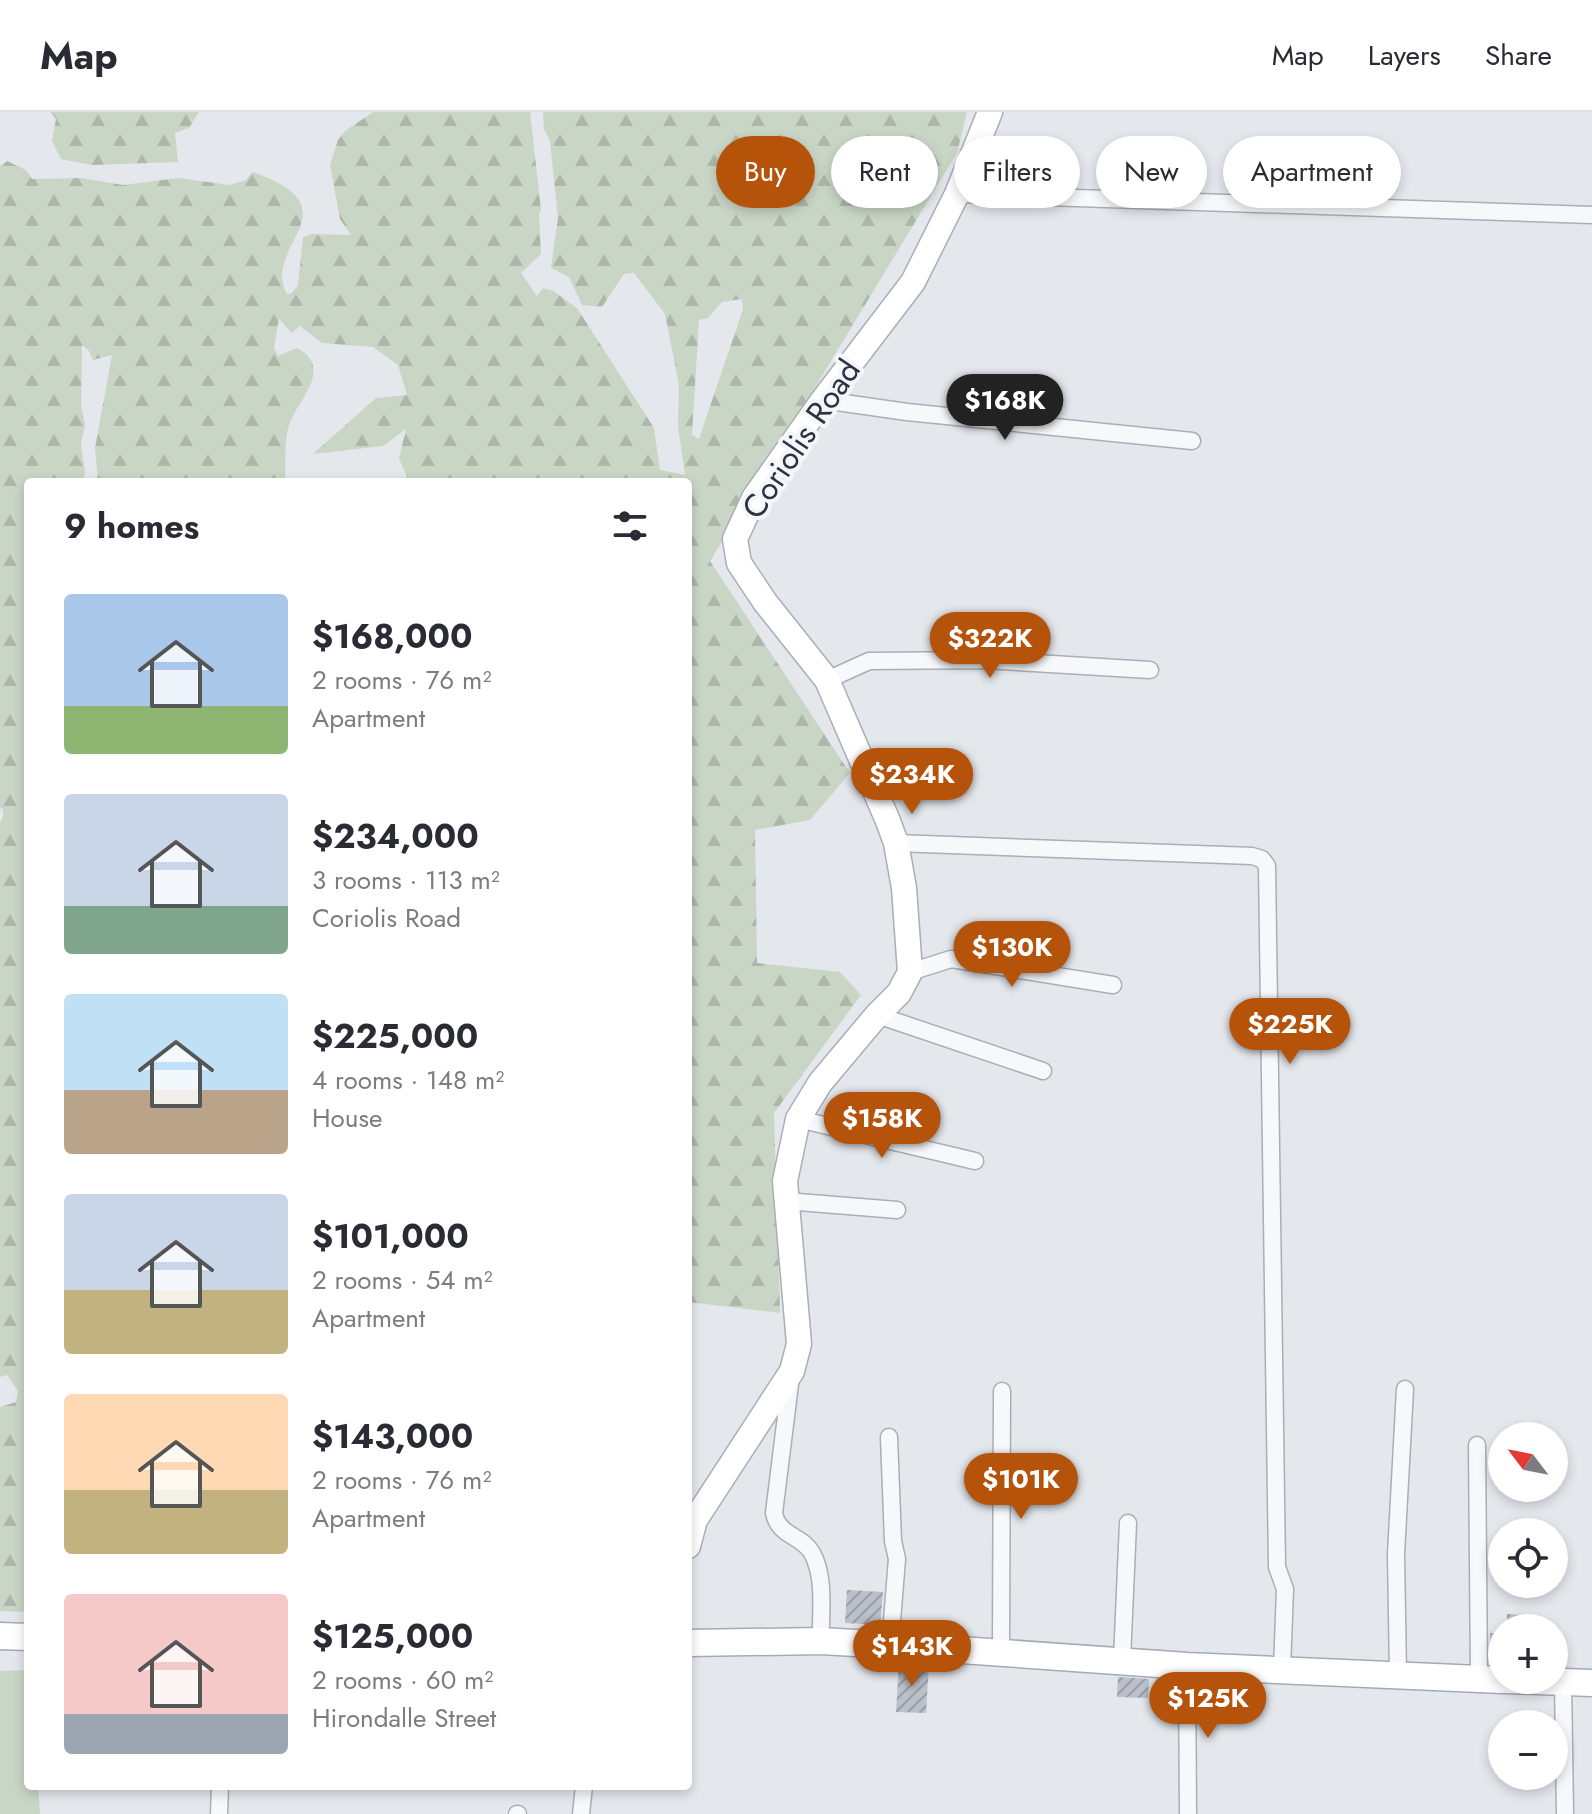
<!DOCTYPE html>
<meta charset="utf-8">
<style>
:root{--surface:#fff;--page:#f2f2f3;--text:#2b2b33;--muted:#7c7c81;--line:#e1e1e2;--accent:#b45309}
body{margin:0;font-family:Jost,sans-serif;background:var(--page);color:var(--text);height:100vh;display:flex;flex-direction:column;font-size:30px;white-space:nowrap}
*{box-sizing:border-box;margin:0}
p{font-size:26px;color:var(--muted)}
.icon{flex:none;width:44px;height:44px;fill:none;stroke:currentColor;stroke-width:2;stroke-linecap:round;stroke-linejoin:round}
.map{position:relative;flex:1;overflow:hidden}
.sheet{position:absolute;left:24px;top:366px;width:668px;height:1312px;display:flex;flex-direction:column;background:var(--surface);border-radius:8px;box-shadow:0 4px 12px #0003}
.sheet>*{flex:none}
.banner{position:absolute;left:716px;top:24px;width:756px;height:72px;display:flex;gap:16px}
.needle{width:52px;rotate:302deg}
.controls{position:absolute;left:1488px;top:1310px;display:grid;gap:16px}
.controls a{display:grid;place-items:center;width:80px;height:80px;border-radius:50%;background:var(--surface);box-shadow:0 4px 12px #0003;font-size:40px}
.price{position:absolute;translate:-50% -68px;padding:0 18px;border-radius:28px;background:var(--accent);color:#fff;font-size:26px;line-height:52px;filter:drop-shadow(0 2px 4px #0008)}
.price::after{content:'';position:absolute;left:50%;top:48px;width:24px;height:18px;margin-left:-12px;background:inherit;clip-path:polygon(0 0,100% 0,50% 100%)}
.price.current{background:#222;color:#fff}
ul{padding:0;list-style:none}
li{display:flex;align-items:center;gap:24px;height:200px;padding:0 40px}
li span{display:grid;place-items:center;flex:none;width:224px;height:160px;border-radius:8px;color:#555}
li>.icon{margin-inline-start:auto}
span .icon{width:96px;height:96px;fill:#fffc;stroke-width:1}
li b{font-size:34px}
h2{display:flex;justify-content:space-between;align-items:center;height:96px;padding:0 40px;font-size:34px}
.pill{padding:0 28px;border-radius:36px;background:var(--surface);box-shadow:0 4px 12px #0003;font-size:28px;line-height:72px}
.pill.current{background:var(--accent);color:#fff}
header{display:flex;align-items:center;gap:48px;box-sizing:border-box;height:112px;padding:0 40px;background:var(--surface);border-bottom:2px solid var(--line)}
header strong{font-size:38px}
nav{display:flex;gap:44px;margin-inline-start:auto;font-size:28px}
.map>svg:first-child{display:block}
</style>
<header>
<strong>Map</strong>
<nav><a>Map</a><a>Layers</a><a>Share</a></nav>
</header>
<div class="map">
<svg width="1592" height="1702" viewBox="0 0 1592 1702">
<defs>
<pattern id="forest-firs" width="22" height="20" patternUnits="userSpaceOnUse" patternTransform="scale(2)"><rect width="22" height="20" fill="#c9d6c5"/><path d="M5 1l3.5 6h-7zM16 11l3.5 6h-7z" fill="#adb8ab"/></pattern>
<pattern id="building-hatch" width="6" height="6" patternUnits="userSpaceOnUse" patternTransform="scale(2)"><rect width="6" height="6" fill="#bbc0ca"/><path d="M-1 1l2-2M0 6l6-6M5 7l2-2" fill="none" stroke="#989da6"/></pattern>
</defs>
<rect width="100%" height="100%" fill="#e4e7ec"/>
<path fill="url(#forest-firs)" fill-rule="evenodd" d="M50,0h149l-10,16 -14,5 3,29 -86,3 -31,-6 -9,-18 4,-22z
M373,0h157l11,98 -2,4 2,40 -20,19 16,23 6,-8 10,3 24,17 77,120 6,42 25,5 -7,-48 1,-42 -14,-71 -31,-41 -10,1 -22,33 -20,-2 -13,-28 -18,-9 7,-50 -8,-77 -6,-12 -1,-17h424l-10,41 -247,408 140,212 -40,47 -55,10 2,133 83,9 21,23 -87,118 6,200 -92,-11v-820h-279l-10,-24 7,-29 -23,17 -70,8 63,-56 31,-3 -9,-30 -25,-18 -51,-4 -22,-17 -8,7 -13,-14 -5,29 4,8 19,-8c38,20 0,52 -8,77 -5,15 -3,36 -4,52l3,5h-190l-3,-34 17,-93 -19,5 -4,-9 -7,-6 -1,60 4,20 -4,19 4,28 -3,10h-54v1130l-28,-1v-204l16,-5 2,-11 -11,-16 -7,2v-554l3,-6v-9l-3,1v-643l7,-5 19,9 6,9 49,-1 42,7 55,-7 52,7 16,-5 7,-8c105,38 7,73 34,122l5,-1 6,-8 5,-48 9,-3 39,1 -11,-16 -10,-54 8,-25 7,-9zM742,187l1,10 -44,130 -7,-4 7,-115 9,-2 14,-16z"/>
<path fill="#c9d6c5" d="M28,1558v116h10l2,28h-40v-143z"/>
<path fill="url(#building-hatch)" d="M847,1478l36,2 -3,33 -35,-2z
M1507,1502l16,1 -1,13h-15z
M1490,1521h12v21l-12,-1z
M899,1550l30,2 -3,49 -30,-1z
M1118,1565l31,2 -1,19 -31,-1z"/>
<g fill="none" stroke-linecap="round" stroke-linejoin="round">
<defs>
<path id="minor" d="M957,82l635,21
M823,288l84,12 285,29
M827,568l42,-19 116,-1 165,10
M896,731l356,13 10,3 5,7 10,701 8,22 -3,80
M910,860l41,-13 162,26
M877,903l166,56
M798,1007l177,42
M786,1089l111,9
M791,1264l-17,137c4,23 29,23 38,40 14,25 8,61 9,88
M889,1325l4,104 4,18 -7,86
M1477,1333l2,234
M1001,1540l1,-261
M1122,1548l6,-137
M1187,1554l1,148
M1398,1564l-2,-122 9,-165
M1563,1570l2,132
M219,1702l1,-28
M517,1702h1
M581,1702l3,-28"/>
<path id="secondary" d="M688,1434l7,-26 97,-149 7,-27 -14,-163 13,-62 22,-36 57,-68 22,-22 11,-21 -6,-84 -8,-45 -8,-22 -61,-141 -62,-78 -26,-39 -4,-24 19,-41 69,-98 90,-118 44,-88 33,-82"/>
<path id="primary" d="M0,1524l28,1
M688,1531l133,-2 69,4 297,21 315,14
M1507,1568l85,3"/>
</defs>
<use href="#minor" stroke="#a9aeb7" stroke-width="19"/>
<use href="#secondary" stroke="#a9aeb7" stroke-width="27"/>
<use href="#primary" stroke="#a3abb8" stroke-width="29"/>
<use href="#minor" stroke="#f7f8fa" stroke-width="16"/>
<use href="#secondary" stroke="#fff" stroke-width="24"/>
<use href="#primary" stroke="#fff" stroke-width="26"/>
</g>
<g text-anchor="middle" stroke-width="8" stroke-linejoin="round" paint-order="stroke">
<g font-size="32" fill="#2b3445" stroke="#f4f6f9">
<text transform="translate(801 327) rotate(-56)" y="11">Coriolis Road</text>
</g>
</g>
</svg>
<div class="controls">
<a><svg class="needle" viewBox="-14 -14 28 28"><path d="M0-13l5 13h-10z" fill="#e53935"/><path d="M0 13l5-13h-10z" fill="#7c7c81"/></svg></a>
<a><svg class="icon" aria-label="locate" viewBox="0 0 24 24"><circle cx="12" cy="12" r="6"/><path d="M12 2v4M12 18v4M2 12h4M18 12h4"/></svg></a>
<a>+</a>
<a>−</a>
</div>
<b class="price current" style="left:1005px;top:330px">$168K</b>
<b class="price" style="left:990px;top:568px">$322K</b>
<b class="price" style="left:912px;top:704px">$234K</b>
<b class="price" style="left:1012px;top:877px">$130K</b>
<b class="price" style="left:1290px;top:954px">$225K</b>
<b class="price" style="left:882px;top:1048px">$158K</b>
<b class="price" style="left:1021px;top:1409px">$101K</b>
<b class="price" style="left:912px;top:1576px">$143K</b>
<b class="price" style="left:1208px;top:1628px">$125K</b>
<div class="banner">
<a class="pill current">Buy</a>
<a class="pill">Rent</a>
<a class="pill">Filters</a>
<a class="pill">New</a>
<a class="pill">Apartment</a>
</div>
<section class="sheet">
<h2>9 homes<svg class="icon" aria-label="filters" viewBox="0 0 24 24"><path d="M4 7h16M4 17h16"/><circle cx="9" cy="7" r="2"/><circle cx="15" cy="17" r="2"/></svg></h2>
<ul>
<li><span style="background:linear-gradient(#a9c7e8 70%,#8fb573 0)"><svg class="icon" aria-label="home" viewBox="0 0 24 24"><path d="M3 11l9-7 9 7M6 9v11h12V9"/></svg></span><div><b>$168,000</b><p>2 rooms · 76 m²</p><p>Apartment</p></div></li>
<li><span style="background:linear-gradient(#c9d6e8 70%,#7fa58c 0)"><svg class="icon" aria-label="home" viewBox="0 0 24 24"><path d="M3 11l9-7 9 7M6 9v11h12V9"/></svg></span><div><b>$234,000</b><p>3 rooms · 113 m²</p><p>Coriolis Road</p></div></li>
<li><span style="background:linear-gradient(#bfe0f5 60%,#b9a48a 0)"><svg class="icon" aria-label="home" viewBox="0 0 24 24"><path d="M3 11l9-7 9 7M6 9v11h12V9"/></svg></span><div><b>$225,000</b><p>4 rooms · 148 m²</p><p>House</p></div></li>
<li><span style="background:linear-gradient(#c9d6e8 60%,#c2b280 0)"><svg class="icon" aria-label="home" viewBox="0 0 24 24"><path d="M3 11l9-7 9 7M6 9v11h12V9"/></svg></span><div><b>$101,000</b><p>2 rooms · 54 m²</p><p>Apartment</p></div></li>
<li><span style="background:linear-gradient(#ffd9b3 60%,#c2b280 0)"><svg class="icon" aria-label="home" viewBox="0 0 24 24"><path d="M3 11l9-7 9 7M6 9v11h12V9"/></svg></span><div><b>$143,000</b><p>2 rooms · 76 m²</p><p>Apartment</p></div></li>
<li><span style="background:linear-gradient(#f6c9c9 75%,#9aa5b1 0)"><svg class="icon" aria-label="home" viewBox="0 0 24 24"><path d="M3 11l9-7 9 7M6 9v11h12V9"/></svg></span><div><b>$125,000</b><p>2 rooms · 60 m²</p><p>Hirondalle Street</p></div></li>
</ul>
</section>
</div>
